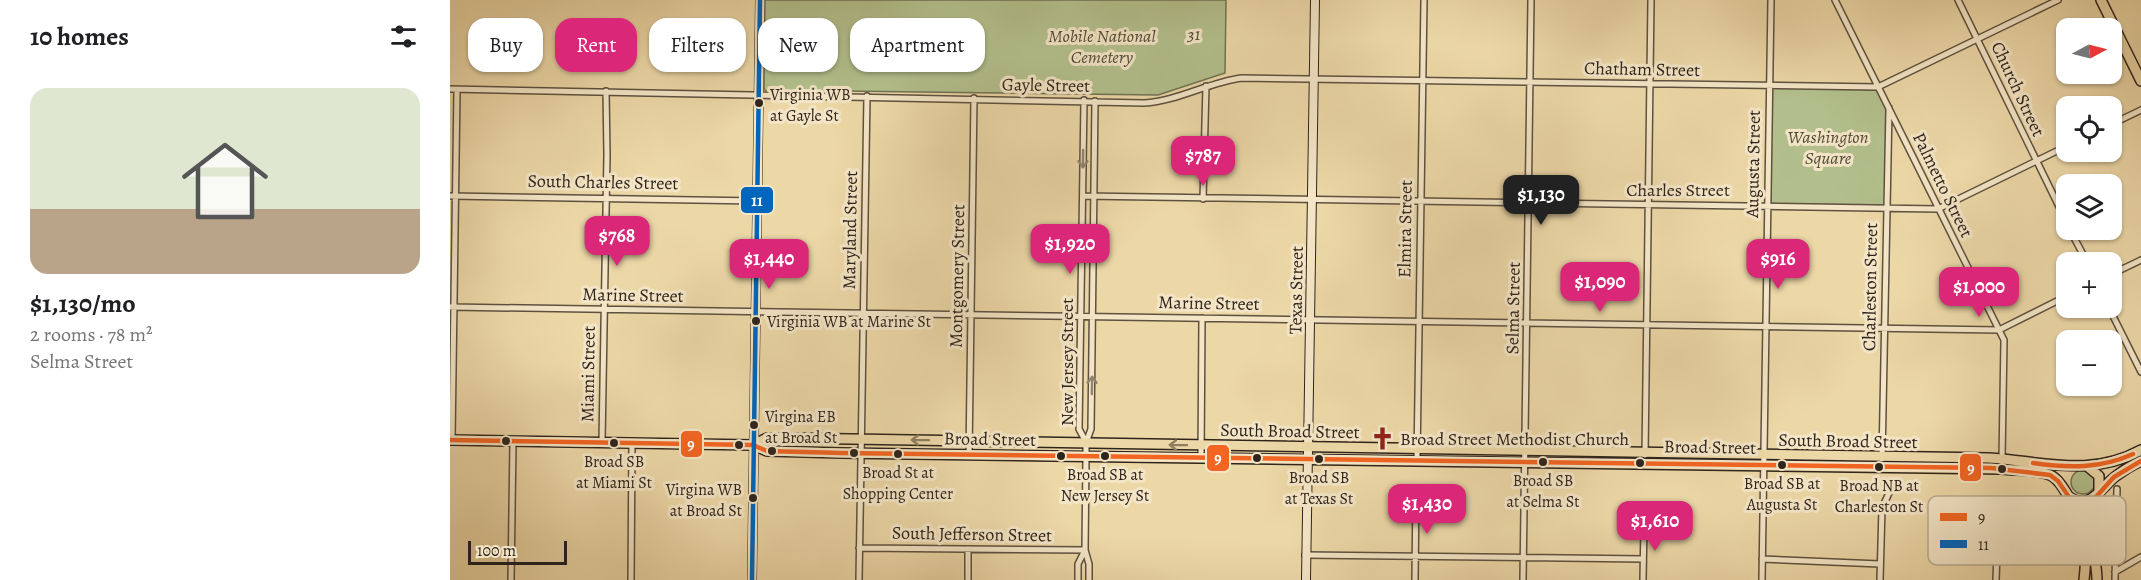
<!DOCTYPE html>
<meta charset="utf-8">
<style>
:root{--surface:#fff;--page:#f2f2f2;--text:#202124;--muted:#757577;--accent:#db2777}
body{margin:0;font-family:Alegreya,serif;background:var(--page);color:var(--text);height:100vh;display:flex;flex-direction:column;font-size:22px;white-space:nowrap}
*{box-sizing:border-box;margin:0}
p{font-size:20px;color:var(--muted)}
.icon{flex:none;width:33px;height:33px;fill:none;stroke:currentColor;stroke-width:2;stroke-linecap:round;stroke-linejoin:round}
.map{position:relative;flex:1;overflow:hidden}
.drawer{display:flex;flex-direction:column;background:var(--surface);width:450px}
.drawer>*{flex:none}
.guide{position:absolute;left:18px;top:18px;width:570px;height:54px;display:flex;gap:12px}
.needle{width:39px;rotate:83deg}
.tools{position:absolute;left:1606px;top:18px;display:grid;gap:12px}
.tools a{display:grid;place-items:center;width:66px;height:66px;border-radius:12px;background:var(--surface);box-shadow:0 2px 4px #0004;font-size:30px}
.scale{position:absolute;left:18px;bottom:15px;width:99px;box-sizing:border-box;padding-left:6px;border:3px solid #2f241c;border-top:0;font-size:16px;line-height:21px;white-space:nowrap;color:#2f241c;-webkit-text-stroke:4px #f3e5c6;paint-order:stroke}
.price{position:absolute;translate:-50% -51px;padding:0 14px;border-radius:12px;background:var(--accent);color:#fff;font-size:20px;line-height:39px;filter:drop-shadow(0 2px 3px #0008)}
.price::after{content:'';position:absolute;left:50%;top:36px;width:18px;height:14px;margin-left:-9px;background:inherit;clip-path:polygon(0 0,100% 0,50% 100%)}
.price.active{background:#222;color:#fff}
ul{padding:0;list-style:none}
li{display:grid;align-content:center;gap:12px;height:318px;padding:0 30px}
li span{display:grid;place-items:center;height:186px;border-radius:18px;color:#555}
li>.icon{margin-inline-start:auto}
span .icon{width:108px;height:108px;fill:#fffc;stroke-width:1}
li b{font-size:26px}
h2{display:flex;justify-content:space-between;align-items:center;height:72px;padding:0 30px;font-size:26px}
.pill{padding:0 21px;border-radius:18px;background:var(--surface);box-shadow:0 2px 4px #0004;font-size:21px;line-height:54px}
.pill.active{background:var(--accent);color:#fff}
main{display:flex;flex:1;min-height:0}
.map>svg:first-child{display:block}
</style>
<main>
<section class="drawer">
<h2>10 homes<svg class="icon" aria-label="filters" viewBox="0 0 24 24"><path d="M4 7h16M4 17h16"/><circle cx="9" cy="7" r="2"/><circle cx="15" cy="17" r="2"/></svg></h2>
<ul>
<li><span style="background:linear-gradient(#dfe7d0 65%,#b9a48a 0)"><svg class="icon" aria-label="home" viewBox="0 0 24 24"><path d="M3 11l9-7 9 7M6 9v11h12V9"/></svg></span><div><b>$1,130/mo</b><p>2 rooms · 78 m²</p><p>Selma Street</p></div></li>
</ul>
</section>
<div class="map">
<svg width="1691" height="580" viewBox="0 0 1691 580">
<rect width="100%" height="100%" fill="#ecd7a7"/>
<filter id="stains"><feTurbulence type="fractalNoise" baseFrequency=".00333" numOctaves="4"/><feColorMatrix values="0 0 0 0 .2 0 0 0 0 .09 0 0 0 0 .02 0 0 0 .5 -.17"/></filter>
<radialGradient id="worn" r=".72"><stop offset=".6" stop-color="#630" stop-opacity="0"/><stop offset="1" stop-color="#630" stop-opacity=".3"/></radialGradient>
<path fill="#b2bf8c" stroke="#707254" stroke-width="1.5" d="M315,0h461l-1,73 -67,22 -394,-5z
M1320,86l108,1 11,20 -3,101 -118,-2z
M1621 482a12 12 0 1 1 24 0a12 12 0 1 1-24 0Z"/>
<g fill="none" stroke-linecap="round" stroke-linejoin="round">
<defs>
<path id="street" d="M1385,0l169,340 -2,119
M1508,0l109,223
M0,89l694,14c34,-2 65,-21 98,-25l636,9 180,-87
M634,100l-5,329 7,13
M1662,124l29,-14
M0,196l307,5
M633,196l855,13 129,-63
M753,199l3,-113
M1620,230l17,32
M1662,274l29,-14
M0,307l1549,23 68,-34
M1659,308l32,64
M2,440l5,-350
M152,442l5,-287 -1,-64
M519,455l5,-357
M1195,455l6,-455
M751,458l1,-140
M967,459l7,-459
M1432,459l7,-351
M1524,524c26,16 23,28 22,56
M409,548l226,2
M855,555l338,4
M1312,559l118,5
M1665,572l26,-15
M61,580l2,-139
M181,580l1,-137
M409,580l8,-484
M518,580v-31
M628,580v-16l7,-14
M639,580v-16l-4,-14 1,-93v-14l5,-14 4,-328
M965,580l1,-89
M1073,580l8,-580
M1193,580l1,-56
M1312,580l9,-580
M1430,580l2,-72 7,-15
M1665,580l2,-91"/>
<path id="secondary" d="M302,580l8,-580
M856,580l9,-580"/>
<path id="primary" d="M1651,0l40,81
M0,440l303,5 14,6 74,2 1160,16c15,2 38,0 51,7 7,4 11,12 15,18 17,26 21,55 17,86
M303,445l14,-7h23l1199,20c53,3 102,20 152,-8
M1637,466l12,10v16
M1619,497c21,15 32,-10 47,-21 8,-6 16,-11 25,-15
M1644,499c-10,18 3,58 3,81"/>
</defs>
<use href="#street" stroke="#5e513f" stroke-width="8"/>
<use href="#secondary" stroke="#2f241c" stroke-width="10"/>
<use href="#primary" stroke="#2f241c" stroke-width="12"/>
<use href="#street" stroke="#f3e5c6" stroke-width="5"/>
<use href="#secondary" stroke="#f3e5c6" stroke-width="8"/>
<use href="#primary" stroke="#ecd7a7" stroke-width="9"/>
<defs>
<path id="bus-1" d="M0,440l303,5 14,6 74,2 1150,15 59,7 8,6 11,16 12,5 13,-3 20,-22 27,-16
M1583,463c35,5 67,6 100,-9"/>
<path id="bus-2" d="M302,580l8,-580"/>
</defs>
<use href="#bus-1" stroke="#f3e5c6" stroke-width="9"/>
<use href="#bus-2" stroke="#f3e5c6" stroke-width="9"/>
<use href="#bus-1" stroke="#f26522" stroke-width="4.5"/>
<use href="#bus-2" stroke="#0065bd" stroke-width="4.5"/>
</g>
<defs><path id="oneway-shaft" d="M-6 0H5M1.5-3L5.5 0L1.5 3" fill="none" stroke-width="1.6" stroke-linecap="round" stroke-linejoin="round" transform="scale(1.5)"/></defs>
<g stroke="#918471">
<use href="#oneway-shaft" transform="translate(633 159) rotate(91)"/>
<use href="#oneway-shaft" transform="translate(642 385) rotate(-89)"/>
</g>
<g stroke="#8e7e62">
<use href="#oneway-shaft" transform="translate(470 440) rotate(-179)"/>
<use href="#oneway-shaft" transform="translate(728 445) rotate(-179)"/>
</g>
<defs>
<symbol id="church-bare" viewBox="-9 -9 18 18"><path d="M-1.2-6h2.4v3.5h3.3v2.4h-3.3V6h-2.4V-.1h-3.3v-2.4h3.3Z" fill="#8f2418" stroke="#f3e5c6" stroke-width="2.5" paint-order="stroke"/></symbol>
</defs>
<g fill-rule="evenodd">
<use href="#church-bare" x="916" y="422" width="33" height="33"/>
</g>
<g fill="#2f241c" stroke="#f3e5c6" stroke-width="2">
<circle cx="309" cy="103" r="5"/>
<circle cx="306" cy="321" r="5"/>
<circle cx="304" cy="425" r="5"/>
<circle cx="56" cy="441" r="5"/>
<circle cx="164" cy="443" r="5"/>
<circle cx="289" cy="445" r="5"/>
<circle cx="322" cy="451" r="5"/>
<circle cx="404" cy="453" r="5"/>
<circle cx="448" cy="454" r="5"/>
<circle cx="611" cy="456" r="5"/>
<circle cx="655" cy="456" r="5"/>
<circle cx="807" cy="458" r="5"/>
<circle cx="869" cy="459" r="5"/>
<circle cx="1093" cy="462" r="5"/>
<circle cx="1190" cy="463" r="5"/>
<circle cx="1332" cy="465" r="5"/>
<circle cx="1429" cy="467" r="5"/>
<circle cx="1552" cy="469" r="5"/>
<circle cx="303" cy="498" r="5"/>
</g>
<g text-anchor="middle" stroke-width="6" stroke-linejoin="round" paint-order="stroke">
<g font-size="16" fill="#2f241c" stroke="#f3e5c6">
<text x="320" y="100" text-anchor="start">Virginia WB<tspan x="320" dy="21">at Gayle St</tspan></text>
<text x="317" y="327" text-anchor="start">Virginia WB at Marine St</text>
<text x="315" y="422" text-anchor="start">Virgina EB<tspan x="315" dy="21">at Broad St</tspan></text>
<text x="164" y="467">Broad SB<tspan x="164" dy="21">at Miami St</tspan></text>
<text x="448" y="478">Broad St at<tspan x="448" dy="21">Shopping Center</tspan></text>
<text x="655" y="480">Broad SB at<tspan x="655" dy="21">New Jersey St</tspan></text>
<text x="869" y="483">Broad SB<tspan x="869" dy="21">at Texas St</tspan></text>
<text x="1093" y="486">Broad SB<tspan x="1093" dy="21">at Selma St</tspan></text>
<text x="1332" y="489">Broad SB at<tspan x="1332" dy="21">Augusta St</tspan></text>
<text x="1429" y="491">Broad NB at<tspan x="1429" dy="21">Charleston St</tspan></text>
<text x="292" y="495" text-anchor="end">Virgina WB<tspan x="292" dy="21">at Broad St</tspan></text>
</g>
<g font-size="18" font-style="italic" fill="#504b38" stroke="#f3e5c6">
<text x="744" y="40">31</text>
<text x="652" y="42">Mobile National<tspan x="652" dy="21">Cemetery</tspan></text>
<text x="1378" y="143">Washington<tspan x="1378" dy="21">Square</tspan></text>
</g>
<g font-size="18" fill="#2f241c" stroke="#f3e5c6">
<text transform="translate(1192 69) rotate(1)" y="6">Chatham Street</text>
<text transform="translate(596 85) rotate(1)" y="6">Gayle Street</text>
<text transform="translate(1568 89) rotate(65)" y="6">Church Street</text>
<text transform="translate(1303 164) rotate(-89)" y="6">Augusta Street</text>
<text transform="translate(153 182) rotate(1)" y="6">South Charles Street</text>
<text transform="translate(1493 185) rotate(64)" y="6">Palmetto Street</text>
<text x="1228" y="196">Charles Street</text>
<text transform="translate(955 229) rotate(-89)" y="6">Elmira Street</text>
<text transform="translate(400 230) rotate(-89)" y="6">Maryland Street</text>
<text transform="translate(507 276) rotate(-89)" y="6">Montgomery Street</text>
<text transform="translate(1420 287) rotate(-89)" y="6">Charleston Street</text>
<text transform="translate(846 290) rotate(-89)" y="6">Texas Street</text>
<text transform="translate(183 295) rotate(1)" y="6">Marine Street</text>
<text transform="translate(759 303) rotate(1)" y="6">Marine Street</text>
<text transform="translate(1063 308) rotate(-89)" y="6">Selma Street</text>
<text transform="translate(617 362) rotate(-90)" y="6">New Jersey Street</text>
<text transform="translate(138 374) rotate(-89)" y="6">Miami Street</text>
<text transform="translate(840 431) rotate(1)" y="6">South Broad Street</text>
<text transform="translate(540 439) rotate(1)" y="6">Broad Street</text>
<text transform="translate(1398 441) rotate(1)" y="6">South Broad Street</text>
<text transform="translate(1260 447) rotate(1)" y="6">Broad Street</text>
<text transform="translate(522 534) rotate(1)" y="6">South Jefferson Street</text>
</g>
<g font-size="18" fill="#2f241c" stroke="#f3e5c6" text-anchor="start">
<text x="950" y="445">Broad Street Methodist Church</text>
</g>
</g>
<rect x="1478" y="496" width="198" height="69" rx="9" fill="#f3e5c6" stroke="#b8ab93" stroke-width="1.5"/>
<rect x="1490" y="513" width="27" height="8" fill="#f26522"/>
<rect x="1490" y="540" width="27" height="8" fill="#0065bd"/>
<g font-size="16" fill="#2f241c">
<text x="1528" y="523">9</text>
<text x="1528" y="550">11</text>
</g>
<g stroke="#f3e5c6" stroke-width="2">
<rect x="290" y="186" width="34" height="28" rx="6" fill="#0065bd"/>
<rect x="230" y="430" width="23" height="28" rx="6" fill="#f26522"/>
<rect x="756" y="444" width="24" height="28" rx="6" fill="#f26522"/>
<rect x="1509" y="453" width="23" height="29" rx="6" fill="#f26522"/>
</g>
<g font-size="16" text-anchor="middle" font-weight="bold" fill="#fff">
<text x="307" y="206">11</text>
<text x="241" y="450">9</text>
<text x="768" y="464">9</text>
<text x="1521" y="474">9</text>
</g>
<rect width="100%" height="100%" filter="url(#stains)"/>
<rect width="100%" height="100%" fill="url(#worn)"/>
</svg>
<div class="tools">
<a><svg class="needle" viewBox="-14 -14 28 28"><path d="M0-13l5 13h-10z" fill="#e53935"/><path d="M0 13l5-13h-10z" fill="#757577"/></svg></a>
<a><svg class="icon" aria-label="locate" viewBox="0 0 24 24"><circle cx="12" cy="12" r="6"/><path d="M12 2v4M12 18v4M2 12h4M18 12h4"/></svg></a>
<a><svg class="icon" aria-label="layers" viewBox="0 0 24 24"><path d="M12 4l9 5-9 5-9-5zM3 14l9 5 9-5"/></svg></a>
<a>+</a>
<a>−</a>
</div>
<div class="scale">100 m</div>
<b class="price" style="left:753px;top:187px">$787</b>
<b class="price active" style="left:1091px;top:226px">$1,130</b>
<b class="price" style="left:167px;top:267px">$768</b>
<b class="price" style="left:620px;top:275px">$1,920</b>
<b class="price" style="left:319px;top:290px">$1,440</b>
<b class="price" style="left:1328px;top:290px">$916</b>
<b class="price" style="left:1150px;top:313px">$1,090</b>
<b class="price" style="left:1529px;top:318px">$1,000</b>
<b class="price" style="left:977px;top:535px">$1,430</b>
<b class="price" style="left:1205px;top:552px">$1,610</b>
<div class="guide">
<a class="pill">Buy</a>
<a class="pill active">Rent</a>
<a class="pill">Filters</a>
<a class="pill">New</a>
<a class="pill">Apartment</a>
</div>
</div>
</main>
